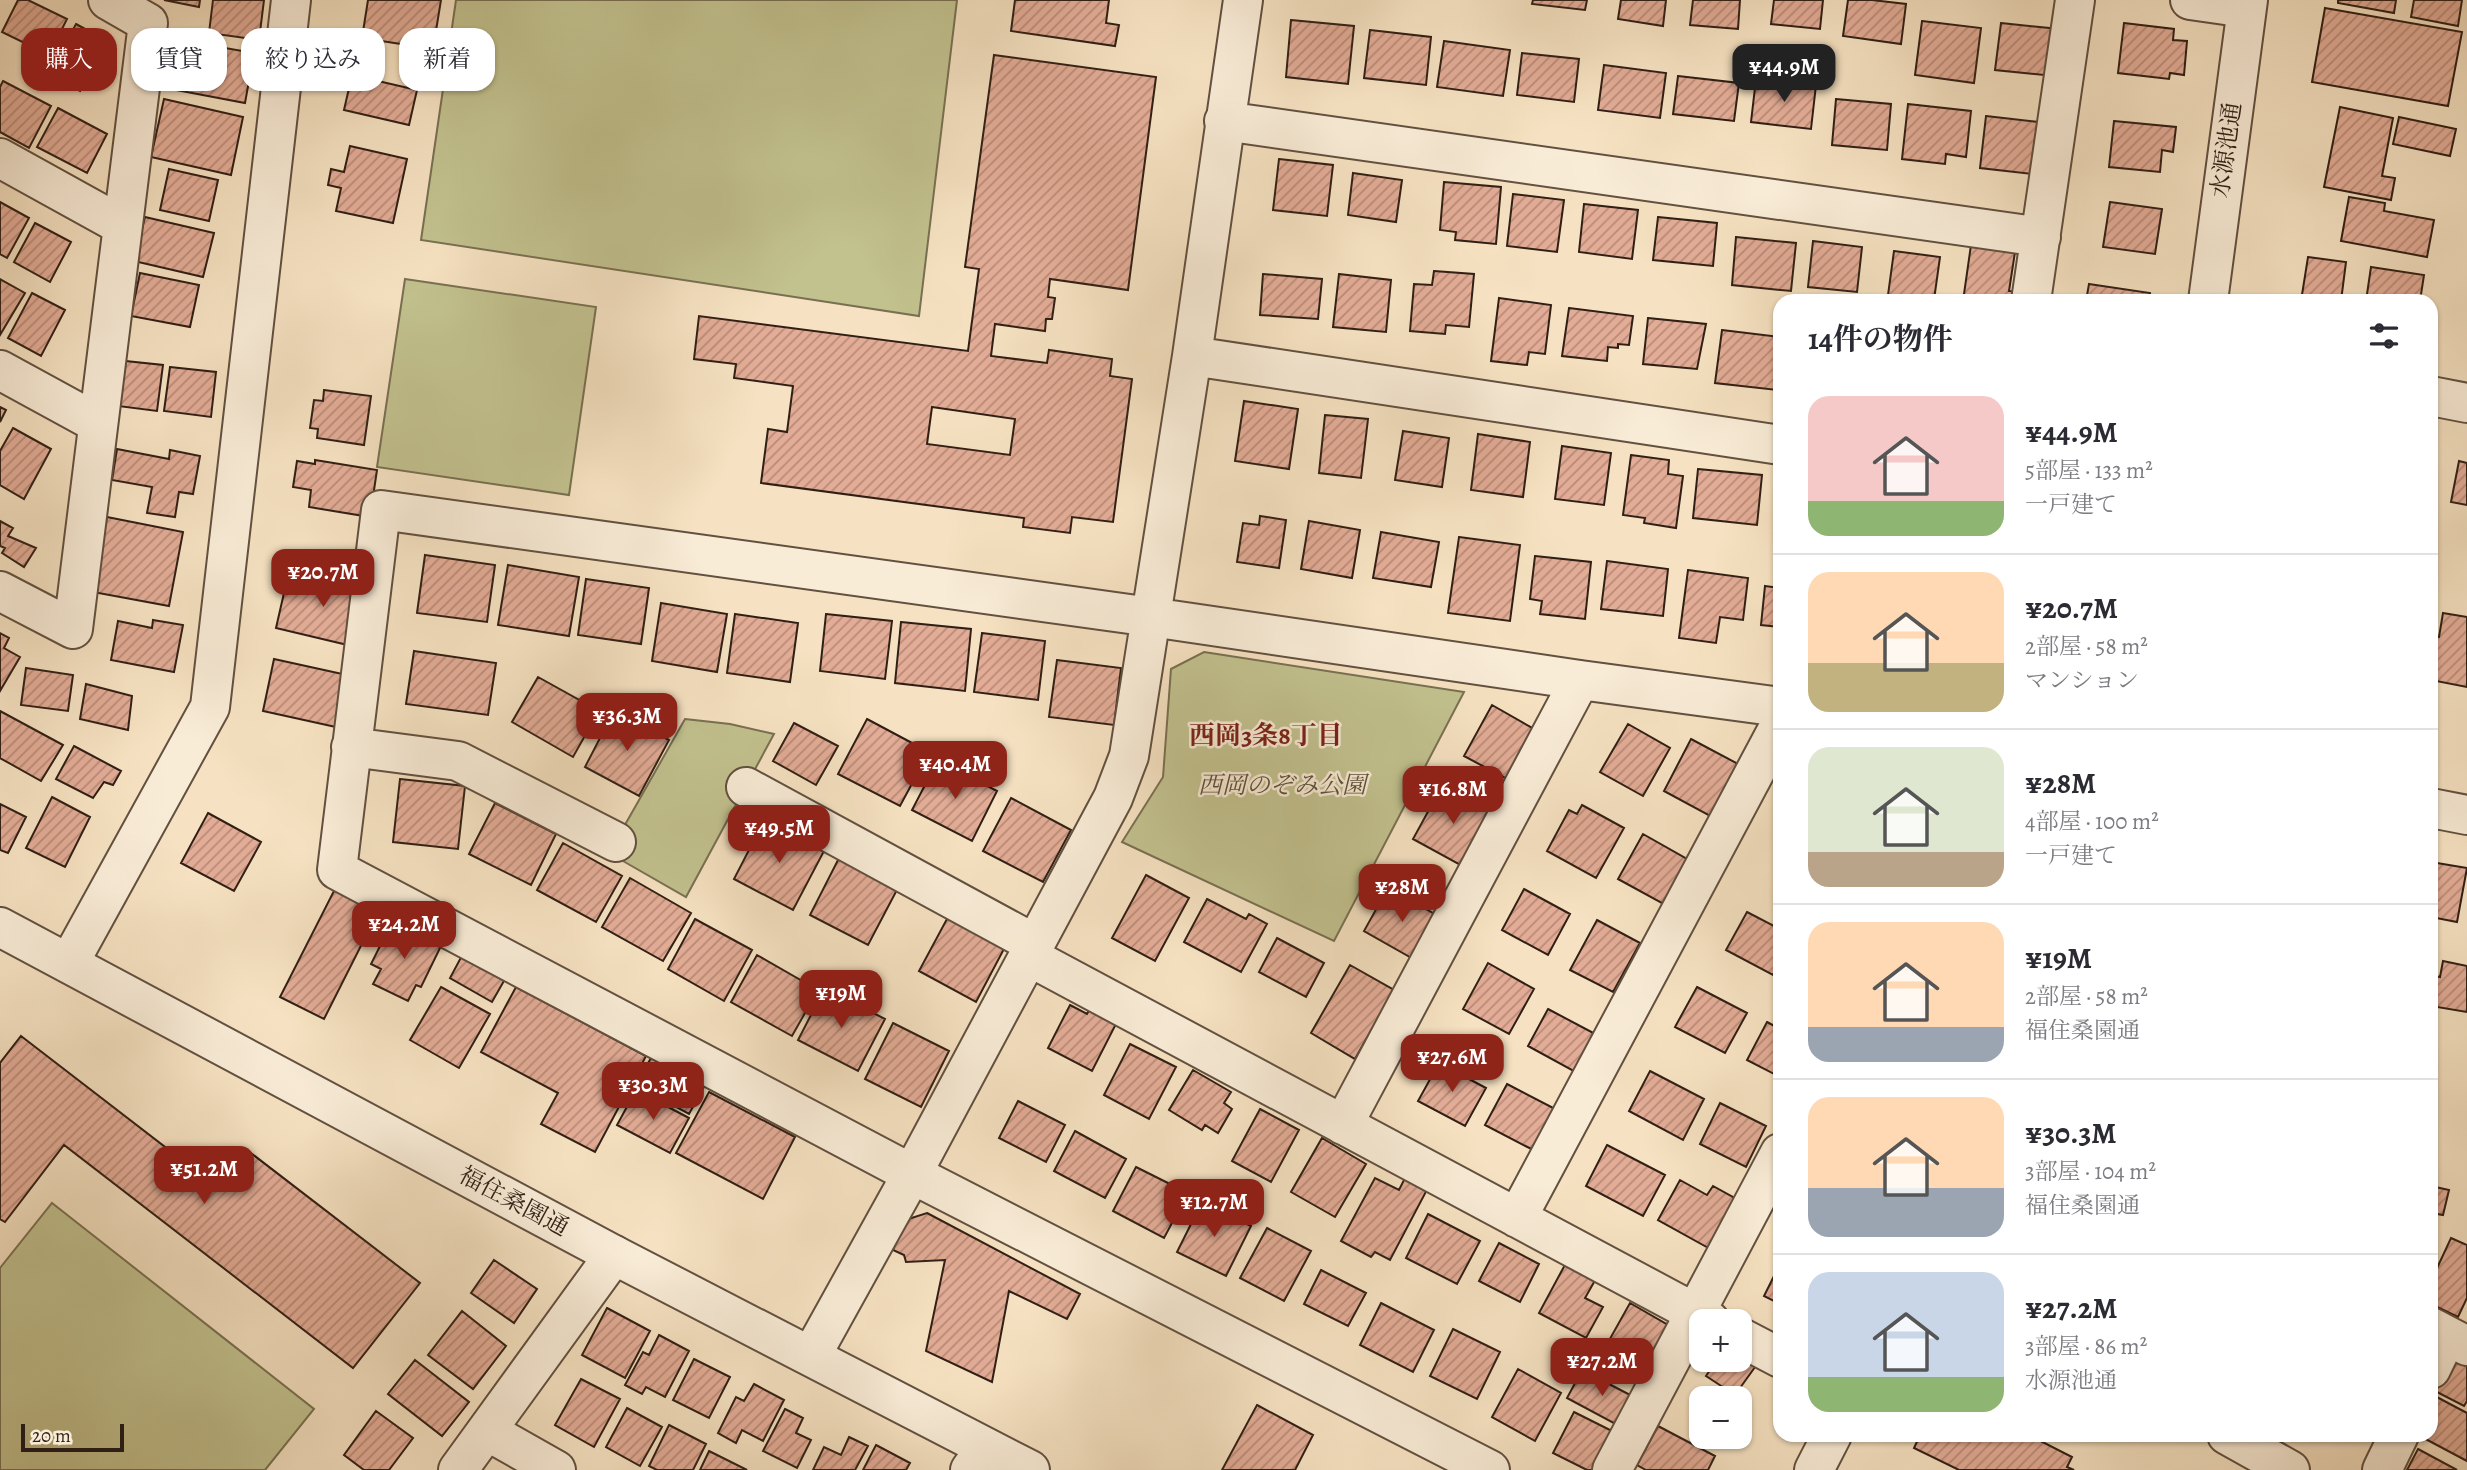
<!DOCTYPE html>
<html lang="ja">
<meta charset="utf-8">
<style>
:root{--surface:#fff;--page:#f7f7f7;--text:#2b2b33;--muted:#7c7c81;--line:#e1e1e2;--accent:#8f2418}
body{margin:0;font-family:Alegreya,"Noto Serif JP",serif;background:var(--page);color:var(--text);height:100vh;display:flex;flex-direction:column;font-size:26px;white-space:nowrap}
*{box-sizing:border-box;margin:0}
p{font-size:23px;color:var(--muted)}
.icon{flex:none;width:38px;height:38px;fill:none;stroke:currentColor;stroke-width:2;stroke-linecap:round;stroke-linejoin:round}
.map{position:relative;flex:1;overflow:hidden}
.drawer{position:absolute;left:1773px;top:294px;width:665px;height:1148px;display:flex;flex-direction:column;background:var(--surface);border-radius:21px;box-shadow:0 2px 5px #0004}
.drawer>*{flex:none}
.banner{position:absolute;left:21px;top:28px;width:665px;height:63px;display:flex;gap:14px}
.tools{position:absolute;left:1689px;top:1309px;display:grid;gap:14px}
.tools a{display:grid;place-items:center;width:63px;height:63px;border-radius:14px;background:var(--surface);box-shadow:0 2px 5px #0004;font-size:35px}
.scale{position:absolute;left:21px;bottom:18px;width:103px;box-sizing:border-box;padding-left:7px;border:4px solid #301f15;border-top:0;font-size:19px;line-height:24px;white-space:nowrap;color:#301f15;-webkit-text-stroke:5px #f9ecd7;paint-order:stroke}
.price{position:absolute;translate:-50% -60px;padding:0 16px;border-radius:14px;background:var(--accent);color:#fff;font-size:23px;line-height:46px;filter:drop-shadow(0 2px 4px #0008)}
.price::after{content:'';position:absolute;left:50%;top:42px;width:21px;height:16px;margin-left:-10px;background:inherit;clip-path:polygon(0 0,100% 0,50% 100%)}
.price.on{background:#222;color:#fff}
ul{padding:0;list-style:none}
li{display:flex;align-items:center;gap:21px;height:175px;padding:0 35px}
li+li{border-top:2px solid var(--line)}
li span{display:grid;place-items:center;flex:none;width:196px;height:140px;border-radius:21px;color:#555}
li>.icon{margin-inline-start:auto}
span .icon{width:84px;height:84px;fill:#fffc;stroke-width:1}
li b{font-size:30px}
h2{display:flex;justify-content:space-between;align-items:center;height:84px;padding:0 35px;font-size:30px}
.chip{padding:0 24px;border-radius:21px;background:var(--surface);box-shadow:0 2px 5px #0004;font-size:24px;line-height:63px}
.chip.on{background:var(--accent);color:#fff}
.map>svg:first-child{display:block}
</style>
<div class="map">
<svg width="2467" height="1470" viewBox="0 0 2467 1470">
<defs>
<pattern id="building-hatch" width="6" height="6" patternUnits="userSpaceOnUse" patternTransform="scale(1.75)"><rect width="6" height="6" fill="#e3ac96"/><path d="M-1 1l2-2M0 6l6-6M5 7l2-2" fill="none" stroke="#b88b79"/></pattern>
</defs>
<rect width="100%" height="100%" fill="#f6e2c2"/>
<filter id="stains"><feTurbulence type="fractalNoise" baseFrequency=".00286" numOctaves="4"/><feColorMatrix values="0 0 0 0 .2 0 0 0 0 .09 0 0 0 0 .02 0 0 0 .5 -.17"/></filter>
<radialGradient id="worn" r=".72"><stop offset=".6" stop-color="#630" stop-opacity="0"/><stop offset="1" stop-color="#630" stop-opacity=".3"/></radialGradient>
<path fill="#c2c28f" stroke="#797052" stroke-width="2" d="M456,0h501l-38,316 -498,-76z
M405,279l191,28 -27,188 -192,-28z
M1204,652l260,40 -130,249 -212,-99 41,-65 8,-108z
M685,719l45,5 44,10 -88,163 -77,-44z
M52,1203l262,206 -49,61h-265v-202z"/>
<path fill="url(#building-hatch)" stroke="#301f15" stroke-width="2" fill-rule="evenodd" d="M18,0h10l39,19 -18,36 -47,-23z
M164,0h36l-1,7z
M213,0h51l-5,40 -50,-7z
M368,0h73l-8,49 -71,-11z
M1015,0h94l-3,23 13,2 -4,21 -104,-15z
M1533,0h54l-2,10 -53,-6z
M1621,0h45l-3,26 -45,-7z
M1693,0h47l-2,29 -48,-4z
M1774,0h49l-3,29 -49,-5z
M1848,0h24l34,4 -5,40 -58,-8z
M2338,0h58l-2,13 -56,-10z
M2414,0h48l-4,26 -47,-9z
M2325,8l137,24 -14,74 -136,-24z
M1291,20l63,6 -6,58 -62,-7z
M1922,21l59,7 -7,55 -59,-8z
M2001,23l58,6 -5,47 -59,-6z
M2124,23l50,6 -1,11 14,1 -3,34 -14,-2 -1,6 -51,-6z
M76,24l31,17 -27,50 -31,-17z
M1370,30l61,7 -5,48 -62,-7z
M185,41l69,12 -9,50 -69,-13z
M1444,41l66,9 -7,46 -66,-9z
M1522,53l57,6 -5,43 -57,-7z
M994,55l162,22 -28,213 -78,-11 -2,18 7,1 -3,21h-6l-1,12 -50,-7 -4,32 56,7 2,-13 63,9 -2,17 22,3 -19,143 -41,-5 -2,16 -47,-6 1,-9 -263,-35 7,-54 19,3 6,-46 -59,-8 2,-14 -42,-5 5,-43 269,35 11,-82 -14,-2zM932,407l83,12 -5,36 -83,-11z
M1604,65l62,8 -6,45 -62,-8z
M352,75l65,15 -8,35 -65,-15z
M1678,76l61,7 -5,38 -61,-7z
M1756,79l60,6 -5,44 -60,-7z
M3,81l48,25 -22,42 -29,-16v-45z
M164,99l79,18 -12,58 -80,-18z
M1836,99l55,5 -4,46 -55,-5z
M1908,104l63,7 -5,46 -20,-3 -1,10 -43,-5z
M2340,107l53,11 -11,58 13,2 -4,22 -67,-13z
M58,108l49,26 -20,39 -50,-26z
M1986,116l52,6 -6,52 -52,-6z
M2399,117l57,12 -6,27 -57,-12z
M2114,121l62,6 -3,25 -11,-2 -2,22 -51,-5z
M350,146l57,13 -14,64 -57,-12 5,-23 -13,-3 3,-16 13,3z
M1279,159l54,6 -6,51 -54,-6z
M169,169l49,11 -9,41 -49,-11z
M1353,173l49,7 -6,42 -48,-7z
M1444,182l57,5 -5,57 -41,-4 1,-8 -16,-2z
M1513,194l51,6 -7,52 -50,-6z
M2349,197l36,6 -1,8 50,9 -7,37 -86,-16z
M0,202l29,16 -22,40 -7,-4z
M2110,202l52,7 -7,45 -52,-7z
M1584,204l54,6 -6,49 -53,-7z
M145,217l69,16 -11,44 -69,-16z
M1658,217l59,6 -4,43 -60,-6z
M35,223l36,19 -21,40 -36,-20z
M1736,237l60,6 -5,48 -59,-6z
M1813,241l49,6 -5,45 -49,-5z
M1971,245l44,7 -6,39 8,1 -1,9h-53z
M1894,251l46,6 -6,43 -46,-5z
M2308,257l38,5 -5,39h-40z
M2371,267l53,8 -4,26h-54z
M1434,271l40,3 -5,53 -23,-2 -1,9 -35,-3 4,-47 18,1z
M140,273l59,12 -9,42 -59,-11z
M1263,274l59,5 -4,40 -58,-4z
M1339,274l52,6 -5,52 -53,-5z
M0,279l25,14 -25,42z
M2089,284l61,9 -1,8h-63z
M32,293l33,17 -24,46 -33,-18z
M1499,298l52,7 -6,49 -16,-2 -2,13 -36,-4z
M1569,308l64,8 -4,29 -11,-1v4l-10,-1 -1,14 -45,-5z
M1648,318l58,6 -9,45 -54,-5z
M1722,330l58,7 -3,53 -62,-7z
M116,360l47,5 -6,46 -47,-6z
M170,367l46,5 -5,45 -47,-6z
M324,390l47,6 -7,49 -47,-7 1,-9 -8,-1 4,-28 9,1z
M1244,401l54,8 -9,60 -54,-8z
M0,407l6,3 -6,12z
M1325,415l43,4 -7,59 -42,-5z
M13,428l38,21 -27,50 -24,-14v-34z
M1403,431l46,7 -7,49 -47,-7z
M1478,434l52,8 -7,55 -52,-7z
M1562,446l49,7 -7,52 -49,-6z
M117,449l52,10 1,-9 30,6 -7,38 -14,-2 -4,25 -28,-4 5,-26 -40,-7z
M1631,455l38,5 -1,14 15,2 -7,52 -32,-5 1,-5 -22,-3z
M315,460l62,10 -7,47 -61,-10 2,-17 -18,-3 4,-26 18,3z
M2459,461l8,2v42l-16,-3z
M1698,469l64,6 -5,50 -64,-7z
M1780,484v49h-6z
M1260,516l26,4 -7,48 -42,-6 6,-39 16,2z
M107,517l76,15 -14,74 -76,-14z
M0,521l13,7 -5,8 28,12 -12,19 -22,-14 3,-5 -5,-2z
M1309,521l51,9 -8,48 -51,-9z
M1381,532l58,10 -8,45 -58,-9z
M1459,537l61,8 -10,76 -62,-8z
M425,555l70,10 -8,57 -70,-9z
M1535,556l56,6 -6,57 -45,-5 2,-13 -12,-2z
M1607,561l61,8 -5,47 -62,-7z
M508,565l71,12 -10,59 -71,-11z
M1688,570l60,8 -5,42 -23,-3 -4,26 -37,-5z
M289,571l81,19 -14,57 -80,-19z
M586,579l63,9 -8,56 -63,-9z
M1765,586l15,2v39l-19,-2z
M661,603l66,11 -10,58 -65,-11z
M2443,613l24,4v70l-36,-7v-44l8,1z
M735,614l63,9 -8,59 -63,-9z
M826,614l66,7 -7,58 -65,-8z
M153,620l30,5 -9,47 -63,-12 7,-39 34,7z
M901,622l70,7 -6,62 -70,-8z
M0,633l9,5 -5,10 16,9 -20,34z
M982,633l63,8 -7,59 -64,-8z
M414,651l82,12 -8,52 -82,-11z
M274,659l82,18 -11,52 -82,-18z
M1057,660l64,8 -7,57 -65,-8z
M26,668l47,7 -5,36 -47,-6z
M538,677l61,34 -26,46 -61,-35z
M86,684l46,12 -4,34 -48,-11z
M1492,705l42,24 -27,50 -43,-23z
M0,711l63,34 -22,36 -41,-23z
M614,711l55,29 -30,56 -54,-29z
M867,719l62,33 -29,54 -62,-32z
M794,723l44,23 -22,39 -43,-24z
M1628,724l42,24 -27,48 -43,-24z
M1691,739l49,26 -28,52 -48,-26z
M74,746l47,25 -8,14 -9,-3 -11,16 -37,-19z
M938,760l59,31 -25,50 -60,-31z
M400,779l65,7 -7,63 -65,-7z
M1442,786l52,28 -30,53 -51,-28z
M52,797l38,20 -25,50 -39,-19z
M1011,798l60,32 -28,52 -60,-31z
M495,803l61,31 -25,51 -62,-31z
M0,804l26,13 -18,36 -8,-3z
M1582,805l42,23 -28,50 -49,-27 22,-41 8,4z
M208,813l53,29 -27,49 -53,-28z
M765,819l59,32 -31,59 -59,-31z
M1643,834l51,29 -25,44 -51,-28z
M563,843l59,33 -26,46 -59,-32z
M840,856l59,30 -31,59 -58,-30z
M2431,862l36,6 -10,54 -26,-5z
M1146,875l43,23 -34,63 -43,-23z
M630,878l61,35 -28,48 -61,-34z
M338,883l34,16 -5,11 10,4 -53,105 -44,-22z
M1388,888l52,29 -25,43 -51,-29z
M1524,889l46,25 -22,41 -46,-25z
M1207,899l39,20 3,-5 18,10 -26,48 -57,-30z
M1747,912l33,17v34l-7,12 -47,-25z
M948,917l57,30 -29,55 -57,-31z
M695,919l57,31 -28,51 -56,-32z
M1597,920l43,23 -27,49 -43,-22z
M392,922l49,24 -20,41 -5,-2 -8,16 -35,-17 8,-15 -10,-5z
M1277,938l47,25 -18,34 -47,-25z
M466,948l43,24 -17,30 -42,-24z
M757,955l61,35 -26,46 -61,-34z
M2443,961l24,5v46l-36,-6v-31l9,2z
M1488,963l46,26 -25,45 -46,-25z
M1350,965l44,25 -39,69 -44,-26z
M441,987l49,27 -31,54 -49,-28z
M516,987l130,69 -51,96 -54,-28 17,-31 -77,-41z
M1697,987l50,26 -22,40 -50,-26z
M825,988l60,31 -27,52 -60,-31z
M1070,1005l17,9 5,-9 27,13 -27,53 -44,-23z
M1548,1009l51,27 -20,38 -51,-28z
M1767,1022l13,7v48l-33,-17z
M893,1023l56,28 -28,56 -56,-28z
M21,1036l178,137 5,-6 19,15 24,-32 173,133 -67,85 -289,-223 -59,77 -5,-3v-156z
M1130,1044l46,23 -27,52 -45,-24z
M652,1056l53,29 -16,29 -53,-29z
M1439,1063l47,25 -21,38 -47,-25z
M1193,1070l38,22 -7,11 8,6 -14,24 -13,-8 -3,5 -33,-20z
M1650,1071l54,28 -21,41 -54,-29z
M1507,1084l52,27 -22,41 -52,-27z
M636,1090l53,28 -19,35 -53,-28z
M709,1092l86,45 -32,62 -87,-46z
M1018,1101l47,24 -19,37 -47,-24z
M1720,1103l46,23 -20,41 -46,-23z
M1260,1109l39,21 -28,52 -39,-21z
M1075,1131l51,28 -21,39 -51,-27z
M1322,1138l44,26 -31,53 -44,-25z
M1607,1145l58,30 -22,41 -57,-30z
M1136,1167l52,26 -24,45 -51,-27z
M1408,1172l22,12 -40,76 -15,-8 -4,5 -30,-16 34,-63 24,12z
M1680,1180l27,15 6,-9 27,15 -28,49 -54,-30z
M2431,1186l18,4 -6,25 -12,-2z
M1202,1202l49,24 -25,50 -49,-24z
M927,1213l153,81 -13,25 -58,-28 -17,91 -66,-31 19,-91 -39,2 -2,-7 -11,-5 12,-30z
M1428,1214l52,27 -23,43 -51,-26z
M1267,1228l44,23 -27,50 -44,-23z
M2451,1238l16,7v53l-9,19 -27,-13v-23z
M1499,1243l40,21 -19,38 -41,-21z
M494,1260l43,29 -23,34 -43,-30z
M1567,1261l30,16 -12,21 18,9 -17,31 -47,-25z
M1780,1264v40l-16,-8z
M1321,1270l45,23 -18,33 -44,-22z
M1381,1303l53,27 -21,42 -53,-27z
M1630,1303l38,22 -22,40 -39,-21z
M607,1308l43,23 -25,47 -43,-23z
M462,1311l44,35 -33,43 -45,-34z
M1453,1329l47,23 -23,47 -47,-23z
M659,1335l30,16 -24,46 -19,-10 -4,7 -17,-9 18,-33 6,3z
M2456,1351l11,6v44l-3,5 -29,-15z
M1740,1356l15,11 -20,28 -29,-19 11,-16 6,2 2,-2h15z
M694,1359l36,18 -21,41 -36,-18z
M415,1360l54,42 -27,34 -54,-42z
M1518,1369l43,24 -26,48 -43,-24z
M1582,1370l54,28 -15,29 -54,-29z
M581,1379l39,20 -26,48 -39,-22z
M754,1384l30,16 -21,41 -21,-11 -6,13 -18,-10 18,-36 8,4z
M2433,1395l34,18v48l-49,-26h13v-36z
M1257,1405l56,30 -18,35h-73z
M627,1408l35,19 -22,39 -34,-19z
M785,1409l18,9 -7,15 15,7 -14,28 -34,-17z
M376,1411l37,27 -24,32h-25l-20,-15z
M1574,1412l42,21 -19,37h-10l-34,-17z
M669,1425l37,19 -13,26h-36l-8,-4z
M1658,1426l57,30 -7,14h-62l-9,-5z
M1920,1435h109l43,22 -5,10 7,3h-115l-45,-22z
M849,1437l19,9 -13,24h-42l11,-23 17,8z
M876,1445l34,18 -4,7h-43z
M2418,1449l39,21h-50z
M709,1451l38,19h-47z"/>
<g fill="none" stroke-linecap="round" stroke-linejoin="round">
<defs>
<path id="minor" d="M2190,0l56,8
M1224,121l817,116
M0,158l121,67
M2031,301l44,-301
M1192,356l588,89
M0,370l97,53
M2431,396l36,7
M0,591l73,38 75,-606 -40,-23
M351,747l107,14 158,81
M746,787l289,157
M2431,808l36,7
M1028,956l682,365
M69,963l141,-256 81,-707
M1343,1125l237,-445
M1517,1218l263,-493
M2431,1327l36,19
M1740,1337l40,21
M811,1356l101,-182 201,-376 16,-42 63,-400 51,-356
M2431,1369l16,-33
M487,1431l69,39
M2227,1435l63,35
M458,1470l156,-215
M970,1470l16,-22
M1490,1470l-578,-296 -575,-304 44,-360 770,107 429,63 200,27
M1612,1470l168,-317
M2382,1470l17,-35"/>
<path id="tertiary" d="M2208,301l40,-301
M0,927l614,328 416,215
M1814,1470l18,-35"/>
</defs>
<use href="#minor" stroke="#625040" stroke-width="42"/>
<use href="#tertiary" stroke="#625040" stroke-width="42"/>
<use href="#minor" stroke="#f9ecd7" stroke-width="38"/>
<use href="#tertiary" stroke="#f9ecd7" stroke-width="38"/>
</g>
<g text-anchor="middle" stroke-width="5" stroke-linejoin="round" paint-order="stroke">
<g font-size="24" fill="#301f15" stroke="#f9ecd7">
<text transform="translate(2226 150) rotate(-82)" y="8">水源池通</text>
<text transform="translate(514 1201) rotate(28)" y="8">福住桑園通</text>
</g>
<g font-size="24" font-style="italic" fill="#5c503a" stroke="#f9ecd7">
<text x="1282" y="793">西岡のぞみ公園</text>
</g>
<g font-size="26" font-weight="bold" fill="#7a1f14" stroke="#f9ecd7">
<text x="1266" y="744">西岡3条8丁目</text>
</g>
</g>
<rect width="100%" height="100%" filter="url(#stains)"/>
<rect width="100%" height="100%" fill="url(#worn)"/>
</svg>
<div class="tools">
<a>+</a>
<a>−</a>
</div>
<div class="scale">20 m</div>
<b class="price on" style="left:1784px;top:104px">¥44.9M</b>
<b class="price" style="left:323px;top:609px">¥20.7M</b>
<b class="price" style="left:627px;top:753px">¥36.3M</b>
<b class="price" style="left:955px;top:801px">¥40.4M</b>
<b class="price" style="left:1453px;top:826px">¥16.8M</b>
<b class="price" style="left:779px;top:865px">¥49.5M</b>
<b class="price" style="left:1402px;top:924px">¥28M</b>
<b class="price" style="left:404px;top:961px">¥24.2M</b>
<b class="price" style="left:841px;top:1030px">¥19M</b>
<b class="price" style="left:1452px;top:1094px">¥27.6M</b>
<b class="price" style="left:653px;top:1122px">¥30.3M</b>
<b class="price" style="left:204px;top:1206px">¥51.2M</b>
<b class="price" style="left:1214px;top:1239px">¥12.7M</b>
<b class="price" style="left:1602px;top:1398px">¥27.2M</b>
<div class="banner">
<a class="chip on">購入</a>
<a class="chip">賃貸</a>
<a class="chip">絞り込み</a>
<a class="chip">新着</a>
</div>
<section class="drawer">
<h2>14件の物件<svg class="icon" aria-label="filters" viewBox="0 0 24 24"><path d="M4 7h16M4 17h16"/><circle cx="9" cy="7" r="2"/><circle cx="15" cy="17" r="2"/></svg></h2>
<ul>
<li><span style="background:linear-gradient(#f6c9c9 75%,#8fb573 0)"><svg class="icon" aria-label="home" viewBox="0 0 24 24"><path d="M3 11l9-7 9 7M6 9v11h12V9"/></svg></span><div><b>¥44.9M</b><p>5部屋 · 133 m²</p><p>一戸建て</p></div></li>
<li><span style="background:linear-gradient(#ffd9b3 65%,#c2b280 0)"><svg class="icon" aria-label="home" viewBox="0 0 24 24"><path d="M3 11l9-7 9 7M6 9v11h12V9"/></svg></span><div><b>¥20.7M</b><p>2部屋 · 58 m²</p><p>マンション</p></div></li>
<li><span style="background:linear-gradient(#dfe7d0 75%,#b9a48a 0)"><svg class="icon" aria-label="home" viewBox="0 0 24 24"><path d="M3 11l9-7 9 7M6 9v11h12V9"/></svg></span><div><b>¥28M</b><p>4部屋 · 100 m²</p><p>一戸建て</p></div></li>
<li><span style="background:linear-gradient(#ffd9b3 75%,#9aa5b1 0)"><svg class="icon" aria-label="home" viewBox="0 0 24 24"><path d="M3 11l9-7 9 7M6 9v11h12V9"/></svg></span><div><b>¥19M</b><p>2部屋 · 58 m²</p><p>福住桑園通</p></div></li>
<li><span style="background:linear-gradient(#ffd9b3 65%,#9aa5b1 0)"><svg class="icon" aria-label="home" viewBox="0 0 24 24"><path d="M3 11l9-7 9 7M6 9v11h12V9"/></svg></span><div><b>¥30.3M</b><p>3部屋 · 104 m²</p><p>福住桑園通</p></div></li>
<li><span style="background:linear-gradient(#c9d6e8 75%,#8fb573 0)"><svg class="icon" aria-label="home" viewBox="0 0 24 24"><path d="M3 11l9-7 9 7M6 9v11h12V9"/></svg></span><div><b>¥27.2M</b><p>3部屋 · 86 m²</p><p>水源池通</p></div></li>
</ul>
</section>
</div>
